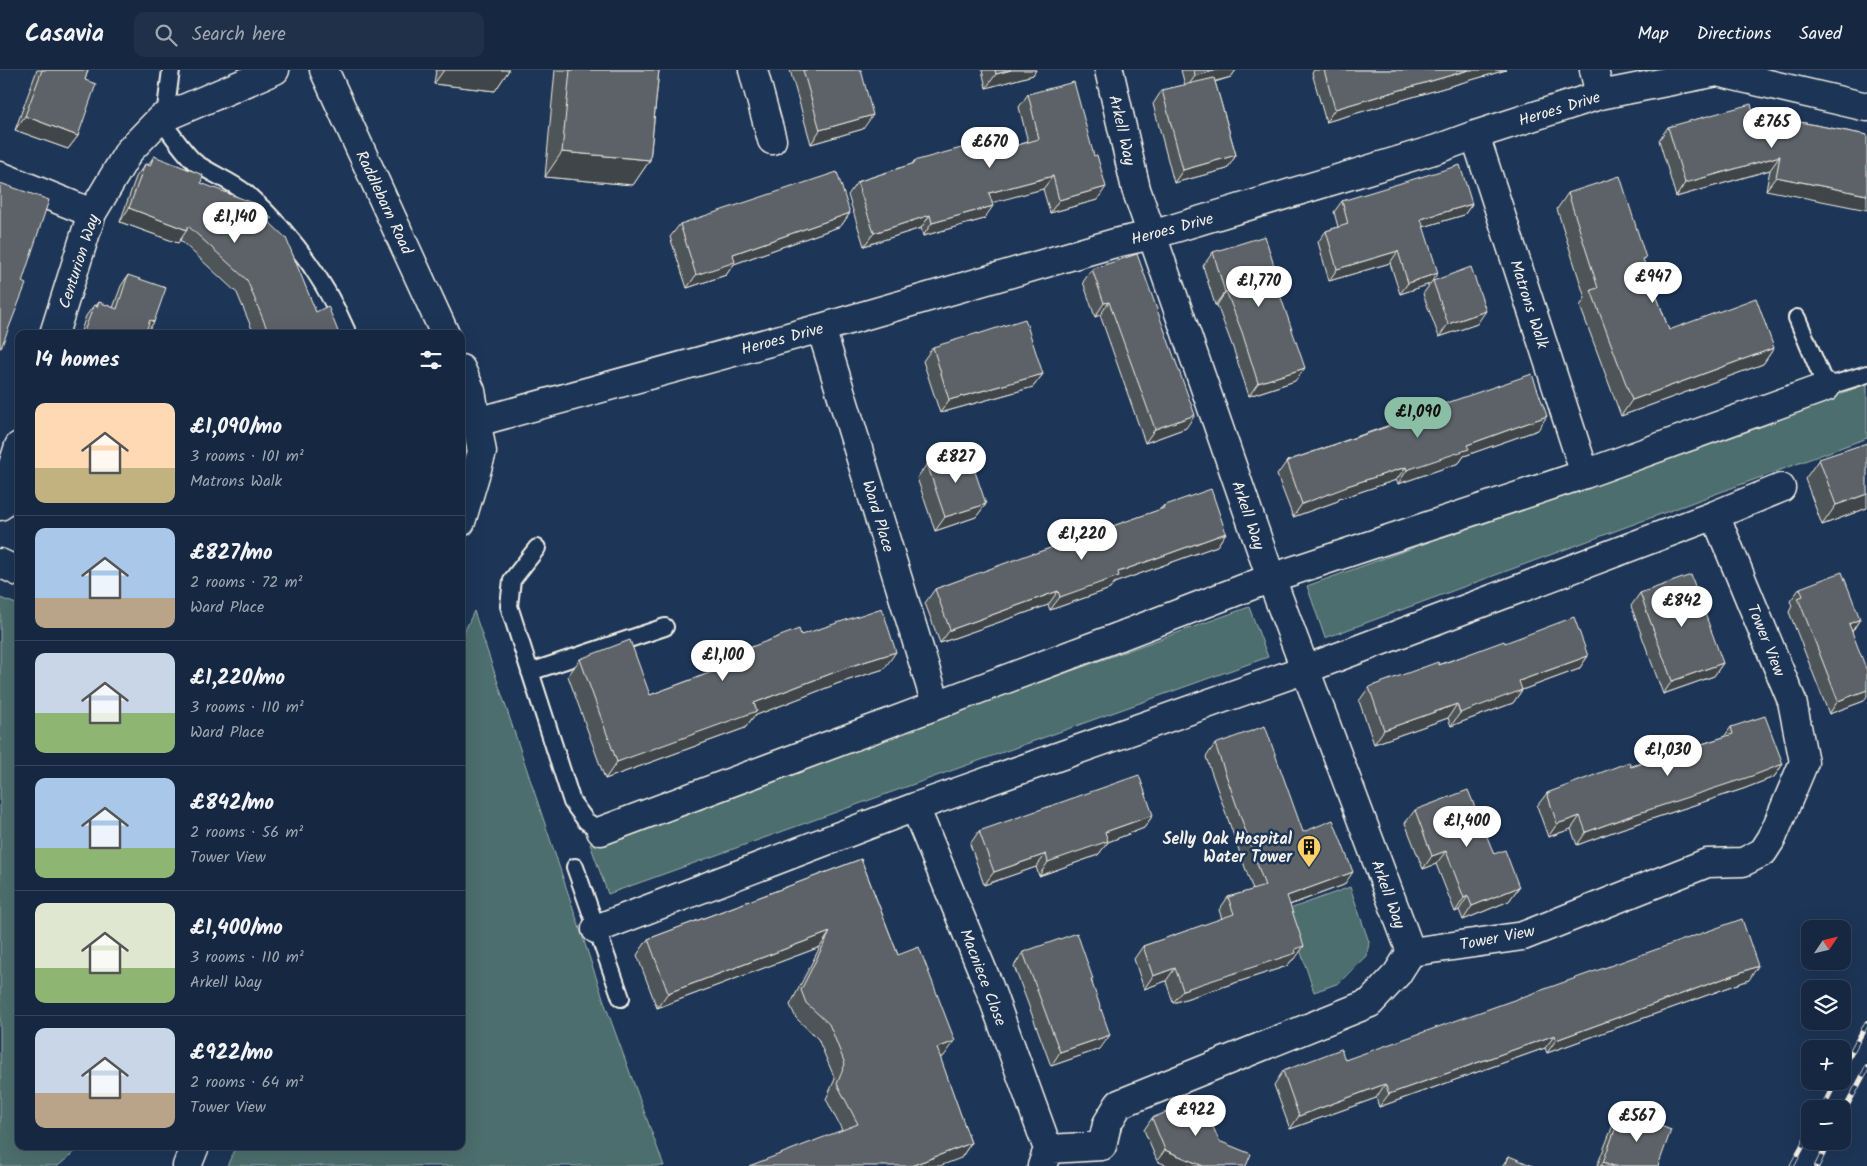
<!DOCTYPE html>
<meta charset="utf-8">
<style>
:root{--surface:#162841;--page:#1f3048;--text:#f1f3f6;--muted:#9ea6b1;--line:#35445a;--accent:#8abfa5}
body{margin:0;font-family:Kalam,sans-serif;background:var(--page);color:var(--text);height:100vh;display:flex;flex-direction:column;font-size:19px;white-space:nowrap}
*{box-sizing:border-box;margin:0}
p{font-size:16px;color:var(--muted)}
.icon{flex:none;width:28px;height:28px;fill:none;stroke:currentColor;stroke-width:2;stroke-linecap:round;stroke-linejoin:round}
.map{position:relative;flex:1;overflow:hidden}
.drawer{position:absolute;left:15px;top:260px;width:450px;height:820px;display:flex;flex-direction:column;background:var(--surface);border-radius:10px;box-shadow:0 5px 20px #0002,0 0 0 1px var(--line)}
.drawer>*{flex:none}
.needle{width:32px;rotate:55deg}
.tools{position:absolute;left:1801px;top:850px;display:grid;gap:10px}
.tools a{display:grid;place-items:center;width:50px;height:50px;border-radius:10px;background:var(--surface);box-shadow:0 5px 20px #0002,0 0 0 1px var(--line);font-size:25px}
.price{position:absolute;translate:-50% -42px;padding:0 11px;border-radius:18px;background:#fff;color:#222;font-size:16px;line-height:32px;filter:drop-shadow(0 1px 2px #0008)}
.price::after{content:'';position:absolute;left:50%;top:30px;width:15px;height:11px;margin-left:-8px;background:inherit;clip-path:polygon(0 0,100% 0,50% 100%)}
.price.selected{background:var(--accent);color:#111}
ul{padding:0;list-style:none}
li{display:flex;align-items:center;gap:15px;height:125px;padding:0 20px}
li+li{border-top:1px solid var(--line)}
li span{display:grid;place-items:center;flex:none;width:140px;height:100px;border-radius:10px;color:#555}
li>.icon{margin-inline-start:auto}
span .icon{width:60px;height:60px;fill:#fffc;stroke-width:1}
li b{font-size:21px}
h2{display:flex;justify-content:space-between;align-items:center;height:60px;padding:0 20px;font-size:21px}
header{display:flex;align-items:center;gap:30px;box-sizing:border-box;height:70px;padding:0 25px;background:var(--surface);border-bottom:1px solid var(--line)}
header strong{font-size:24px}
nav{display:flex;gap:28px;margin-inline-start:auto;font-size:18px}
.search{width:350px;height:45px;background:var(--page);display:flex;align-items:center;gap:12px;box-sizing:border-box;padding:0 18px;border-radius:10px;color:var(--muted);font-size:19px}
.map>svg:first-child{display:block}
</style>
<header>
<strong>Casavia</strong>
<div class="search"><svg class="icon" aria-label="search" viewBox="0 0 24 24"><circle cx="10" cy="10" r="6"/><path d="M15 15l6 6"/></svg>Search here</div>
<nav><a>Map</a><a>Directions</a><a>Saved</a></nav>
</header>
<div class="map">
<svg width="1867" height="1096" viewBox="0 0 1867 1096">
<rect width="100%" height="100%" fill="#1d3557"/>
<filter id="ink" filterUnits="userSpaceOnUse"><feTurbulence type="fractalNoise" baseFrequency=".02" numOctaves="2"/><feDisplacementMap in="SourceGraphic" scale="10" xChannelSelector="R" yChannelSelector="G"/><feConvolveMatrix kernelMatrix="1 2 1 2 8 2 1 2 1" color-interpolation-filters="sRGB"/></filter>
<g filter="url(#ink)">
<path fill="#4d6e6e" stroke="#a0b0ab" d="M1867,314v54l-542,200 -18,-52z
M0,528l19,7v541h63l-24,20h-58z
M1249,537l19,50 -660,237 -18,-50z
M474,541l132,396 58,159h-437l9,-20h225v-507z
M1350,817l19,55 -2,14 -28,27 -25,9 -27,-82z"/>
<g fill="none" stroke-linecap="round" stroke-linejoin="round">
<defs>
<path id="lane" d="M171,0l-5,38 -6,11c10,12 25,36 36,44 16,11 35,18 50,30 44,38 79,87 102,141
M1797,248l29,69 41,-13
M537,478l-25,32 -3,26 63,196 14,19 15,10
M530,602l135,-45
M575,797l46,131"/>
<path id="street" d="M753,0l19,70
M1109,0l27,119 16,46 119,343 140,374
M1594,0l6,25
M1475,65l110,339
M0,106l92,37
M821,258l115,376
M54,264l38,-121 37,-62 31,-32 115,-49
M477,352l344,-94 294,-85 37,-8 285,-86 38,-14 125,-40 117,-23 150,35
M0,436l19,-60
M1715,445l66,-27
M0,493l19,9
M601,761l509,-191 161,-62 314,-104 241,-87
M596,859l319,-122
M1042,1096l6,-17 54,-3 5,-22 12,-20 251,-101 27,-29 14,-22 112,-16 184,-73 36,-1 20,-10 9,-14 32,-76 -12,-61 -77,-186 -409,154 -391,138 73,177 60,165"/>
<path id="secondary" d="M324,0l121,264
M461,299l10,22 11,61 -21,70
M187,1096l8,-20"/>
</defs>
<use href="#lane" stroke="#f4f1e8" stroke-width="20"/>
<use href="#street" stroke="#f4f1e8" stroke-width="31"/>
<use href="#secondary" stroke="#f4f1e8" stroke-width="31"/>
<use href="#lane" stroke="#1d3557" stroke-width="16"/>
<use href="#street" stroke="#1d3557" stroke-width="28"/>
<use href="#secondary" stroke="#1d3557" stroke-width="28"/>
<defs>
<path id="rail" d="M1842,1000l25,-47
M1822,1039l14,-28
M1842,1045l25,-47
M1792,1096l18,-34
M1817,1096l12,-25"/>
</defs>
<use href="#rail" stroke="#f4f1e8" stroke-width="5.5"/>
<use href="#rail" stroke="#1d3557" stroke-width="4" stroke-dasharray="11" stroke-linecap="butt"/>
</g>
<path fill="#4e5459" stroke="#f4f1e8" d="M37,0h51l-3,10 -7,56 -10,13 -53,-19z
M436,0h73l-14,21 -61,-7z
M555,0h104l-9,90 -17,25 -88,-8z
M790,0h71l2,59 -52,15z
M982,0h54l-3,5 -47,13z
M1181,0h55l-5,7 -16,5 21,73 -9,14 -53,14 -21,-79 9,-14 23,-5z
M1314,0h192l-180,52 -14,-49z
M1028,24l69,106 -47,13 -7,-24 -51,13 -8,17 -61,17 -2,-8 -57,18 -16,-51 9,-13 55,-18 2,-3 65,-5 49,-14 -9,-35z
M1753,43l114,22 -101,55 4,-20 -94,27 -17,-57 9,-13z
M154,86l116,66 46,90 23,22h-85l-17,-41 -57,-53 -2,3 -58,-21 16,-45 9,-13 3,1z
M1568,123l76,69 25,68 105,18 -11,16 -142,52 -41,-110 5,-8 -28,-89z
M1342,131l130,3 -8,11 -41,12 10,54 44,43 -38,13 -16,-43 7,-10 -30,10 -10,-31 -61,18 -11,-39 8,-11 12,-4 -4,-15z
M850,143l-9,13 -107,38 -8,11 -39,13 -17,-51 10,-13z
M1213,182l64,24 -2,3 20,102 -46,15 -17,-51 -15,-40h-2l-12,-39z
M1092,199l94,159 -41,15 -45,-128 -5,2 -12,-35z
M128,205l26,47 -8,11v-1l-1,2h-65l6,-18 8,-11 2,1 3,-4 14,6 8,-22z
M933,277l110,27 -10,13 -93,26 -17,-52z
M1391,352l147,8 -74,26 -5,7 -61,21 -2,-4 -57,19 -1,2 -45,16 -16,-42 10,-14 100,-35z
M1819,389l48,49 -45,17 -17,-46z
M927,394l59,40 -10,13 -41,14 -18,-53z
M1163,436l63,27 -9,13 -103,37 -4,6 -60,21 -2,-5 -108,38 -15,-40 10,-14 224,-79z
M19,444v10l-4,-2z
M1800,518l60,31 -8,13 12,69 -35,13 -40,-102 3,-6 -2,-5z
M1640,523l83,70 -9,13 -51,18 -32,-88z
M801,565l83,34 -45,14 -85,33 -9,12 -140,51 -37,-103 12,-17 70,36 78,-29 10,-14z
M1505,573l83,13 -9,13 -57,21 -9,13 -62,23 -3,-8 -74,26 -15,-43 10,-14z
M1731,657l52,37 -9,13 -31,12 -122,40 -44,16 -6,-16 -23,8 -11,-31 10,-13 177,-56z
M1215,674l88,88 41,53 -54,20 5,54 -3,1 -5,6 -114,37 -7,-22 -22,8 -10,-30 9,-13 79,-27 -3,-9 9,-13 25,-7 -47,-133z
M1415,740l79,44 25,33 -10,14 -46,19 -4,-10 -4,2 -19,-48 -13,5 -18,-46z
M1153,745l-9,13 -36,14 -10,13 -59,21 -3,-9 -52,18 -14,-41 9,-13z
M861,789l37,96 46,101 -4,2 31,85 -10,15 -119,-28 -16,-31 9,-20 -17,-40 -22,-21 -6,-13 30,-58 -163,61 -20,-53 11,-16z
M1023,882l69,29 8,68 -49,17 -37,-100z
M1749,910l-202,73 -2,-5 -166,59 -3,-9 -86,31 -16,-44 9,-14 62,-11z
M1622,1041l36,55h-61l16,-41z
M1152,1048l67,23 -62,20 -13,-31z
M1509,1086l-4,10h-3z"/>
<path fill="#404548" stroke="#f4f1e8" d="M444,0h65l-14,21 -61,-7z
M1011,0h25l-3,5 -47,13 10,-14z
M1217,0h19l-5,7 -45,12 9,-13z
M1469,0h37l-180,52 9,-13z
M873,45l-10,14 -52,15 9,-14z
M25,46l53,20 -10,13 -53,-19z
M562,82l88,8 -17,25 -88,-8z
M1236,85l-9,14 -53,14 9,-13z
M1780,86l-10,14 -94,27 9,-14z
M1053,106l-10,13 -63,17 9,-13z
M1776,107l91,18v15l-101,-20z
M1106,117l-9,13 -47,13 9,-13z
M1472,134l-8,11 -51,15 8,-11z
M993,136l-9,13 -61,17 9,-13z
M129,138l58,22 -9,13 -58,-21z
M850,143l-9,13 -107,38 -8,11 -39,13 9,-13 37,-21z
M930,145l-9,13 -57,18 10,-13z
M1398,181l-8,12 -61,18 8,-12z
M1438,203l-8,11 -30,10 8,-11z
M1226,221l-9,14h-2l10,-13z
M1109,232l-9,13 -5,2 9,-14z
M1486,241l-9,13 -38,13 9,-13z
M150,250l4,2 -8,11 -4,-2z
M1774,278l-11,16 -142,52 11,-16z
M1305,298l-10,13 -46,15 9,-13z
M1043,304l-10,13 -93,26 9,-13z
M1195,345l-9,13 -41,15 10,-14z
M1547,346l-9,14 -74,26 -5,7 -61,21 9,-14 60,-25z
M1406,397l-10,13 -57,19 -1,2 -45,16 9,-13 45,-18z
M1867,424v14l-45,17 14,-20z
M986,434l-10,13 -41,14 10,-14z
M1226,463l-9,13 -103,37 -4,6 -60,21 10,-13 58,-25z
M1058,521l-10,14 -108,38 10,-13z
M1860,549l-9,14 -2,-9z
M896,582l-12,17 -45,14 -85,33 -9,12 -140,51 12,-17 137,-59 97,-37z
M1588,586l-9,13 -57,21 -9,13 -62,23 9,-13 59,-32z
M1723,593l-9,13 -51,18 9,-13z
M1867,620v6l-3,5 -35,13 9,-13z
M1457,634l-9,14 -74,26 10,-14z
M1783,694l-9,13 -31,12 -122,40 -44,16 9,-13 44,-16z
M1153,745l-9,13 -36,14 -10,13 -59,21 9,-14 57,-30z
M1580,746l-9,13 -23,8 9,-13z
M1446,781l-10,13 -13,5 9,-13z
M1046,784l-10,13 -52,18 10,-13z
M1353,802l-9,13 -66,24 9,-13z
M1519,817l-10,14 -46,19 9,-14z
M1468,826l-9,14 -4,2 9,-14z
M830,862l-10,15 -163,61 11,-15z
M1304,876l-9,13 -3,1 -5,6 -114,37 10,-13z
M1758,896l-9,14 -202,73 9,-13z
M1175,898l-9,13 -22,8 9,-13z
M1110,965l-10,14 -49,17 9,-14z
M1555,965l-10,13 -166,59 10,-13z
M955,971l-11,15 -18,7 11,-15z
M1385,1014l-9,14 -86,31 9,-13z
M971,1073l-10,15 -21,8h-29z
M1165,1080l38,16h-35l-11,-5z
M1603,1092l11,4h-13z"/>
<path fill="#5b6267" stroke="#f4f1e8" d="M42,0h46l-3,10 11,4 -18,52 -53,-20z
M570,0h89l-9,90 -88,-8z
M803,0h58l12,45 -53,15z
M995,0h16l-15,4z
M1194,0h23l-22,6z
M1324,0h145l-134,39z
M1214,8l22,77 -53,15 -21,-80z
M1074,12l20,74 3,-1 9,32 -47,13 -6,-24 -64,17 4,13 -61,17 -2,-8 -56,18 -17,-51 58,-19 -1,-2 62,-17 3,12 60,-17 -11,-45z
M1751,34l2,9 114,22v60l-91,-18 4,-21 -95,27 -17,-56z
M154,86l49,19 -2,8 55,21 16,15 -3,3 17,16 30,74 12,-6 11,28h-70l-22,-54 -59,-54 -1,4 -58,-22 16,-44 5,2z
M1460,95l12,39 -51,15 17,54 -30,10 -10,-32 -61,18 -11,-38 22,-7 -6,-23z
M837,102l13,41 -117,41 2,8 -39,13 -16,-51z
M1620,106l26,82 -3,1 26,71 87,-32 18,50 -142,52 -41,-110 7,-2 -30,-95z
M0,113l49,17 -27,82 4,2 -25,64h-1z
M1265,166l12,40 -3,1 31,91 -47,15 -16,-51 -16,-41 -1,1 -12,-40z
M1137,184l58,161 -40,14 -46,-127 -5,1 -12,-34z
M1471,197l15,44 -38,13 -15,-43z
M128,205l38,13 -12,34 -4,-2 -5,14h-62l11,-29 3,2 2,-5 18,7z
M1025,249l18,55 -94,26 -16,-53 45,-14v1z
M1532,304l15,42 -80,29 2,4 -62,21 -1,-3 -59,19v1l-45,17 -15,-43 105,-36 -1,-3z
M1867,373v51l-31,11 -17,-46z
M968,381l18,53 -41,13 -18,-53z
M1211,419l15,44 -108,39 1,4 -59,21 -2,-6 -108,39 -15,-41 98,-36v1l131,-46 -1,-2z
M1842,502l18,47 -11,5 18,47v19l-29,11 -40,-103 5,-2 -3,-8z
M1691,505l32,88 -51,18 -32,-88z
M882,538l14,44 -45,14 -97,37 3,8 -140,51 -37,-103 50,-19 20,55 92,-34 -4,-9 61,-23 2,6z
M1574,547l14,39 -69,25 3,9 -62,23 -3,-9 -73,26 -15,-43 69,-25 1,3 65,-24 1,2z
M1765,646l18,48 -31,12 -122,40 -44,16 -6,-16 -23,8 -10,-31 82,-31 2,5 102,-33 -2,-7z
M1265,656l38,106 30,-12 20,52 -66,24 17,50 -9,3 1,4 -113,37 -8,-22 -22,8 -10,-30 91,-32 -6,-17 37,-11 -50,-142z
M1139,705l14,40 -48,17 3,9 -60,21 -2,-8 -52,18 -15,-41z
M1468,720l26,64 11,-4 14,37 -47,19 -4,-10 -4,2 -18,-47 -14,5 -17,-46z
M861,789l37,96 21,-8 36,94 -18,7 34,95 -60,23h-162l109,-42 -21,-40 8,-20 -11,-28 -5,-12 -23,-21 -5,-13 29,-58 -162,61 -20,-54z
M1742,849l16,47 -202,74 -1,-5 -166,59 -4,-10 -86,32 -16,-45 58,-22 4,11z
M1077,863l16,46 -2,1 19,55 -50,17 -37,-100z
M1201,1028l18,43 32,13 -5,12h-43l-38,-16 -13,-32z
M1622,1041l49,19 -13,36h-44l-11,-4z
M1509,1086l24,10h-28z"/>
</g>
<defs>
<symbol id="building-pin" viewBox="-11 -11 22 30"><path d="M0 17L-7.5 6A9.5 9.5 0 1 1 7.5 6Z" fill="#ffd166" stroke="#1d3557"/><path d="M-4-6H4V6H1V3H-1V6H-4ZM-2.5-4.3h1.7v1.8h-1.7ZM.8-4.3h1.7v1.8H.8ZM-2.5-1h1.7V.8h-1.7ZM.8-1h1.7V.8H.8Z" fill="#111"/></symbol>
</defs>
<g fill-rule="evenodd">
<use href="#building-pin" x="1295" y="763" width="28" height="38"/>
</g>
<g text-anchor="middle" stroke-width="5" stroke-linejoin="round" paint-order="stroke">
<g font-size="16" fill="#f4f1e8" stroke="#1d3557">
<text transform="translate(1559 38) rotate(-17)" y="6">Heroes Drive</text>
<text transform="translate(1123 60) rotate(77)" y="6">Arkell Way</text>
<text transform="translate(385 132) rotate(65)" y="6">Raddlebarn Road</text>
<text transform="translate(1172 158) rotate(-15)" y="6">Heroes Drive</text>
<text transform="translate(78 191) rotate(-72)" y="6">Centurion Way</text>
<text transform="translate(1530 234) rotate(72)" y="6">Matrons Walk</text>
<text transform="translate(782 268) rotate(-15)" y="6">Heroes Drive</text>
<text transform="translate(1249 445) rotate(71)" y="6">Arkell Way</text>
<text transform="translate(879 446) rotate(73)" y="6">Ward Place</text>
<text transform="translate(1767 570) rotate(68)" y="6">Tower View</text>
<text transform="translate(1389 824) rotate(70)" y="6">Arkell Way</text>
<text transform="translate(1497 867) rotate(-11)" y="6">Tower View</text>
<text transform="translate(984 907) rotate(69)" y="6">Macniece Close</text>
</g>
<g font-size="16" font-weight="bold" fill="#f4f1e8" stroke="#1d3557" text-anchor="end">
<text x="1292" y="774">Selly Oak Hospital<tspan x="1292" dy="18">Water Tower</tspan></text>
</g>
</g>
</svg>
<div class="tools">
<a><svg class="needle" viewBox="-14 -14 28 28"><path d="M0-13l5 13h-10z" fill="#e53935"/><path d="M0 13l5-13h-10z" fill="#9ea6b1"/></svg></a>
<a><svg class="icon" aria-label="layers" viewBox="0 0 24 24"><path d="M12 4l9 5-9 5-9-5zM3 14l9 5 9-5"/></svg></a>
<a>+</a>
<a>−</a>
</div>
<b class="price" style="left:1772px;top:79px">£765</b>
<b class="price" style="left:990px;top:99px">£670</b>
<b class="price" style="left:235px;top:174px">£1,140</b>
<b class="price" style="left:1653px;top:234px">£947</b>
<b class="price" style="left:1259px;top:238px">£1,770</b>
<b class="price selected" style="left:1418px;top:369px">£1,090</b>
<b class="price" style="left:956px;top:414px">£827</b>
<b class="price" style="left:1082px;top:491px">£1,220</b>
<b class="price" style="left:1682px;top:558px">£842</b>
<b class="price" style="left:723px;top:612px">£1,100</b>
<b class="price" style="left:1668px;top:707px">£1,030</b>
<b class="price" style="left:1467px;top:778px">£1,400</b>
<b class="price" style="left:1196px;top:1067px">£922</b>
<b class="price" style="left:1637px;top:1073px">£567</b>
<section class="drawer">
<h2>14 homes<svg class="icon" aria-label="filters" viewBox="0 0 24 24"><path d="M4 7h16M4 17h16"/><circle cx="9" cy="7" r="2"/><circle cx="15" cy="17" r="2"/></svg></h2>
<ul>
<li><span style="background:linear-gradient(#ffd9b3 65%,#c2b280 0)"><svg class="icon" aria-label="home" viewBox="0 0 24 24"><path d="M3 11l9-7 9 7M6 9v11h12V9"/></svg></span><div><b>£1,090/mo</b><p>3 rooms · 101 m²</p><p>Matrons Walk</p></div></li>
<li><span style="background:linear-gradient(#a9c7e8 70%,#b9a48a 0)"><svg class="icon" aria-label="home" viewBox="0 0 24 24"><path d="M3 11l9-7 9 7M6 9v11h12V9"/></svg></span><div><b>£827/mo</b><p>2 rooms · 72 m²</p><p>Ward Place</p></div></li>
<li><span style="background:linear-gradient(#c9d6e8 60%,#8fb573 0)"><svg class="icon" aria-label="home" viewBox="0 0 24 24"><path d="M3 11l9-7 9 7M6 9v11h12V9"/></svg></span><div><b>£1,220/mo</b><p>3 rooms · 110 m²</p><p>Ward Place</p></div></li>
<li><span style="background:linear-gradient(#a9c7e8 70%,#8fb573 0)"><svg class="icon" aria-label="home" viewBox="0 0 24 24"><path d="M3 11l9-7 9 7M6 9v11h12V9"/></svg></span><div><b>£842/mo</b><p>2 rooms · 56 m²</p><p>Tower View</p></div></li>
<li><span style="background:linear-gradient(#dfe7d0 65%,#8fb573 0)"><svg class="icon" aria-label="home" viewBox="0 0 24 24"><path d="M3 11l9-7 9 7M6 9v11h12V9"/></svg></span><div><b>£1,400/mo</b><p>3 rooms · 110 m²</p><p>Arkell Way</p></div></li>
<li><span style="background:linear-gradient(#c9d6e8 65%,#b9a48a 0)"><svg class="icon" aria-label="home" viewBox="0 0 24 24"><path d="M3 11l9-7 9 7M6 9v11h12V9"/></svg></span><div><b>£922/mo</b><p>2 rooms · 64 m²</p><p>Tower View</p></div></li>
</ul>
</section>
</div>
